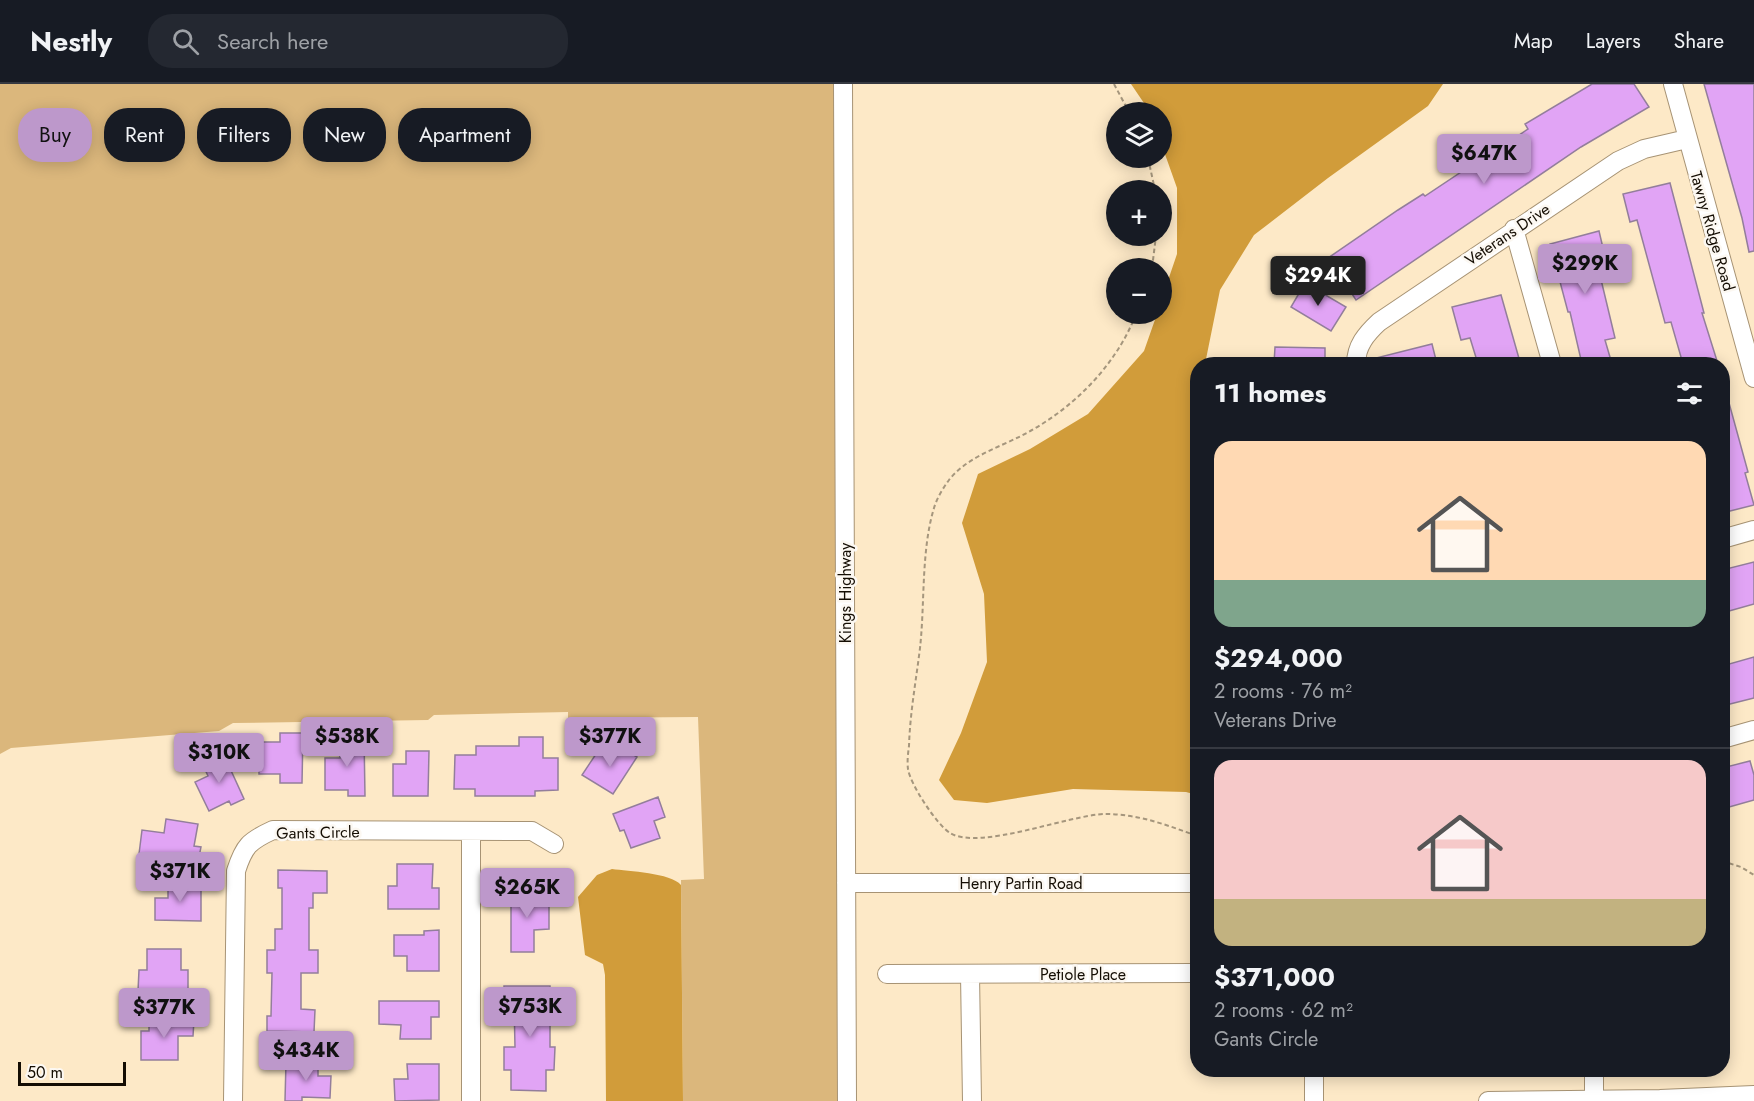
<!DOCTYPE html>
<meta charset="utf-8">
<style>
:root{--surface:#171b24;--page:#242831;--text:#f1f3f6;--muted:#9ea1a6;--line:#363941;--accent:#bd98cb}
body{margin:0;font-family:Jost,sans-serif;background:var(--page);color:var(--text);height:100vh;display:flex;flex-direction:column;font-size:22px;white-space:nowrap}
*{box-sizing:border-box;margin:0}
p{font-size:20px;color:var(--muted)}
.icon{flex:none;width:33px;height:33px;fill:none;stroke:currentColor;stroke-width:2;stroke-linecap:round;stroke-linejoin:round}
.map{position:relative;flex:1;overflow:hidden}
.side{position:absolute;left:1190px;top:273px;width:540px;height:720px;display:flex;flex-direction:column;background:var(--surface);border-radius:24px;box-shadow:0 3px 15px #0003}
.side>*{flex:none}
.banner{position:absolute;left:18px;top:24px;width:570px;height:54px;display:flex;gap:12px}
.buttons{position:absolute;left:1106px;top:18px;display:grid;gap:12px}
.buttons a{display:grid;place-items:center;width:66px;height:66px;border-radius:50%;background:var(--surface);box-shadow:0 3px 15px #0003;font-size:30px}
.scale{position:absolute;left:18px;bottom:15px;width:108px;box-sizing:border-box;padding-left:6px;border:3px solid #140d03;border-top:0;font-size:16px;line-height:21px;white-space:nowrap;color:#140d03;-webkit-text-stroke:4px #fcf8f2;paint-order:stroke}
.price{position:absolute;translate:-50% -51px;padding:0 14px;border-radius:6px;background:var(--accent);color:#111;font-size:20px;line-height:39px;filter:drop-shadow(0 2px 3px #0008)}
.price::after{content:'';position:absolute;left:50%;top:36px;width:18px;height:14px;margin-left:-9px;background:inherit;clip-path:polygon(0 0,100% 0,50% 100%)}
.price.on{background:#222;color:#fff}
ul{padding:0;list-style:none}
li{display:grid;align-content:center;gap:12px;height:318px;padding:0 24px}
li+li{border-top:2px solid var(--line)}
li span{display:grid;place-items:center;height:186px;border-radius:18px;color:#555}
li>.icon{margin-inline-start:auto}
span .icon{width:108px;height:108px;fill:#fffc;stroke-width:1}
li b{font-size:26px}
h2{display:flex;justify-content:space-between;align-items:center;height:72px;padding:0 24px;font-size:26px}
.tag{padding:0 21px;border-radius:24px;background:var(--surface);box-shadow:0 3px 15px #0003;font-size:21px;line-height:54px}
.tag.on{background:var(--accent);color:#111}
header{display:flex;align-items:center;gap:36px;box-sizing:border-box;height:84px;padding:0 30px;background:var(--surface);border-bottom:2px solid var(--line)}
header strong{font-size:28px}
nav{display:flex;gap:33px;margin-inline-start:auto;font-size:21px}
.search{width:420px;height:54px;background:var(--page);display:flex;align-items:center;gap:15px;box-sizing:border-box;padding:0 21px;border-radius:24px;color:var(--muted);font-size:22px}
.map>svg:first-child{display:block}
</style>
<header>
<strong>Nestly</strong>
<div class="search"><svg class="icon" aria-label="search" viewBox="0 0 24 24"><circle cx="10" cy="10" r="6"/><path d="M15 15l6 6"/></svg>Search here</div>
<nav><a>Map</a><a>Layers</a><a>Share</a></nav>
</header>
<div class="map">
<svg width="1754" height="1017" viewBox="0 0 1754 1017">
<rect width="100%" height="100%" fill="#fde9c7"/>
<path fill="#dbb77c" d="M0,0h835l3,1017h-155l-2,-221 23,-1 -6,-162 -130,1v-6l-134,3 -6,5 -195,3 -14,8 -208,17 -11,6z"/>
<path fill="#d19c3a" d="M1131,0h312l-15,22 -100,72 -74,57 -34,55 -15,74h-8v431l-11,-3 -113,-3 -86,14 -33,-3 -15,-20 22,-47 26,-71 -3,-68 -22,-71 16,-49 52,-25 58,-35 56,-63 13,-37h4v-13l16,-47v-66l-16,-45v-31h-11z
M612,785c16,2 59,4 69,16l2,216h-77l-1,-126 -2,-11 -18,-9 -7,-58 19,-22z"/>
<path fill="#e1a4f5" stroke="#937e9b" stroke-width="1.5" d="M1592,0h42l15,23 -68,40 -225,153 -28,-42 70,-48 25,-16 2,2 36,-24 -2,-3 30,-19 2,4 37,-25 -3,-5z
M1704,0h50v167l-5,1 -7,-34z
M1670,99l34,130h-2l16,51h-35l-12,-42 -6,1 -28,-103 -7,2 -7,-28z
M1599,147l8,34 -9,2 17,71 -10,2 7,24h-30l-12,-52h-2l-18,-68z
M1305,199l41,24 -15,24 -40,-24z
M1501,211l19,67 -9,2h-33l-8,-26 -9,2 -9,-33z
M1432,260l5,20h-70l1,-4z
M1275,263l50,1v16h-51z
M1726,308l22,80 -3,1 9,32 -32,8v-120z
M1754,478v42l-32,9v-43z
M1754,573v41l-32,8v-40z
M280,649h23l-1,50h-22v-9h-21v-32h21z
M364,652l1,60h-17v-6h-23v-32h15v-21z
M519,653h24v21h15v32l-23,1v5h-60v-7h-21l1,-34h21v-9h43z
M618,661l19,12 -24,37 -31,-19 18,-27 12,8z
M406,667h23l-1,45h-35v-32h13z
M223,669l21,46 -13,6 -2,-4 -20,10 -14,-29 13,-6 -6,-13z
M1750,677l4,14v25l-32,9v-41z
M658,713l7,20 -11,4 6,17 -29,10 -7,-18 -4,1 -7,-17z
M166,735l32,5 -4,22 7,1 -3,15 -59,-8 3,-24 22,3z
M397,780h36l-1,24h7v21h-51v-23h9z
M278,786l49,1v22h-14v15h-4v42h9v23h-17v36l14,1 -1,22 -47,-1v-15h4l1,-43h-5v-23h8v-21h7v-41h-4z
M168,798l33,1v38l-46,-1v-22h13z
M511,802h16v12h22v31l-15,1v22h-23z
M439,846v41h-32v-15h-13v-21h30v-4z
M147,865h34v21h7v22l-50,-1 1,-21h8z
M504,902h46v61h5l-1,23h-8v21l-35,-1v-20h-7v-23h11l-1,-45h-10z
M379,917h60v16h-8v22h-31l1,-14 -22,-1z
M149,935l45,1 -1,16h-15v24h-37v-29h8z
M286,978h32v14h13l-1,22 -28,-1v4h-17z
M407,980h32v36l-44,1 -1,-22h14z"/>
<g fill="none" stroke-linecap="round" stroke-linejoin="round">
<defs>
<path id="minor" d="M843,0l4,1017
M1673,0l81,294
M1514,145l38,135
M1356,280c0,-18 10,-30 23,-42l239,-161 26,-12 43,-10
M1722,455l32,-9
M1722,655l32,-9
M846,799h351
M887,890l310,-1
M970,890l2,127
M1314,986v31
M1594,986v31
M233,1017l3,-230c8,-25 13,-30 37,-41l259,1 22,13
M471,1017v-270
M1488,1017l172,-2 94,-4"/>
</defs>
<use href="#minor" stroke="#a79374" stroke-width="20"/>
<path stroke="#a5967d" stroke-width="2" stroke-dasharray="4.5 3" stroke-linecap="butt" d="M1114,0l15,28
M1148,74l7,32
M1152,184l4,-32
M1136,230c-20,52 -64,96 -115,122 -24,12 -55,22 -72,44 -6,8 -12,18 -15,28 -13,43 -9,95 -14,140 -4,33 -10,65 -11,98 -1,7 -2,16 -1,23 2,15 29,56 42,64 30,18 118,-18 155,-19 33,0 62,11 92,22
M1722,777l19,6 13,8"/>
<use href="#minor" stroke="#fff" stroke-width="18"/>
</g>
<g text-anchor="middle" stroke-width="5" stroke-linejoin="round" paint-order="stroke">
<g font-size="16" fill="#140d03" stroke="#fcf8f2">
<text transform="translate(1713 147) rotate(74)" y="6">Tawny Ridge Road</text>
<text transform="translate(1507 150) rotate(-34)" y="6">Veterans Drive</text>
<text transform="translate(845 509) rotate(-90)" y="6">Kings Highway</text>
<text transform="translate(318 748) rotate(-1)" y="6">Gants Circle</text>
<text x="1021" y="805">Henry Partin Road</text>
<text x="1083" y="896">Petiole Place</text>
</g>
</g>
</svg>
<div class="buttons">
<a><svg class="icon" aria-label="layers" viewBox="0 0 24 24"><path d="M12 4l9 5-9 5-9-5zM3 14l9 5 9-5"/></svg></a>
<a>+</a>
<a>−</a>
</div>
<div class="scale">50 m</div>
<b class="price" style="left:1484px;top:101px">$647K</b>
<b class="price" style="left:1585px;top:211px">$299K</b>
<b class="price on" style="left:1318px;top:223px">$294K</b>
<b class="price" style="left:347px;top:684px">$538K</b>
<b class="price" style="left:610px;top:684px">$377K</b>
<b class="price" style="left:219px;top:700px">$310K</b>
<b class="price" style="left:180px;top:819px">$371K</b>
<b class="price" style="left:527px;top:835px">$265K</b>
<b class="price" style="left:530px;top:954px">$753K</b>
<b class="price" style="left:164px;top:955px">$377K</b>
<b class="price" style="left:306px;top:998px">$434K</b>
<div class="banner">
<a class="tag on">Buy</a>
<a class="tag">Rent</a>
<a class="tag">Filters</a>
<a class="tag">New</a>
<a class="tag">Apartment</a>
</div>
<section class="side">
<h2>11 homes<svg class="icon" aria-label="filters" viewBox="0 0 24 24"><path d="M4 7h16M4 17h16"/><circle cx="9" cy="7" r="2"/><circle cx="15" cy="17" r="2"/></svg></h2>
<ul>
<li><span style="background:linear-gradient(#ffd9b3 75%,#7fa58c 0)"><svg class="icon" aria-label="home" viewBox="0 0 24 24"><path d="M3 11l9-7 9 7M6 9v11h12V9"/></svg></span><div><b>$294,000</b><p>2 rooms · 76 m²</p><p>Veterans Drive</p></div></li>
<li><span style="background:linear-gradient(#f6c9c9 75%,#c2b280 0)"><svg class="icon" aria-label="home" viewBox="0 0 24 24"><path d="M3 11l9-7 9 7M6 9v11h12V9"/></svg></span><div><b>$371,000</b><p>2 rooms · 62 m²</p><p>Gants Circle</p></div></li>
</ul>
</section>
</div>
